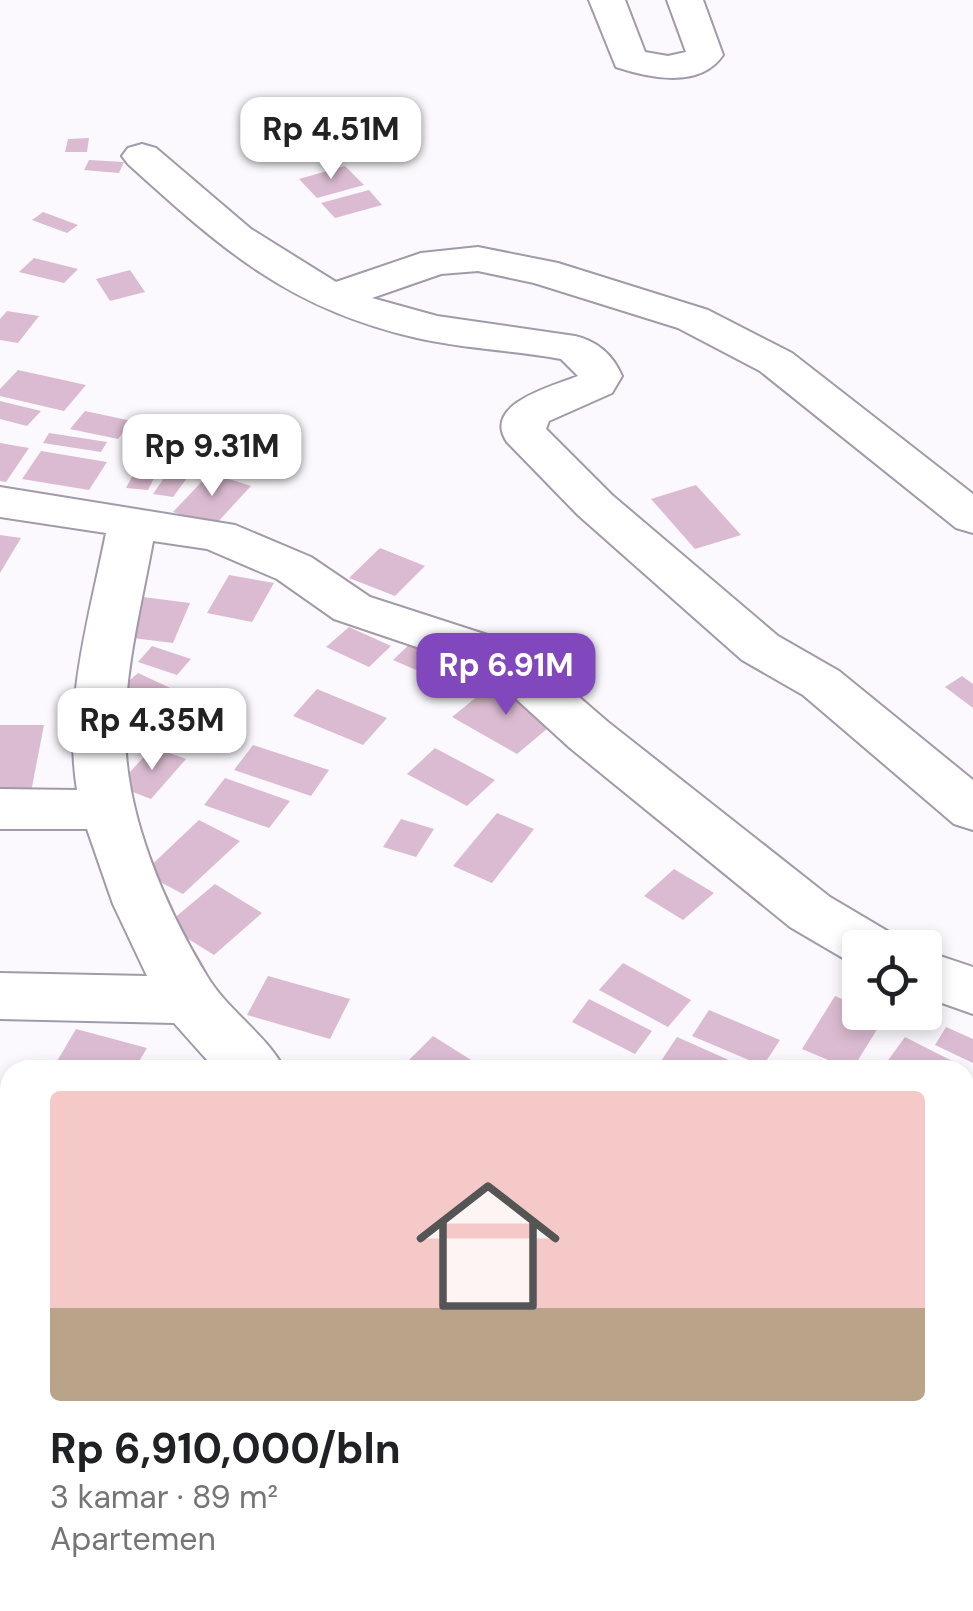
<!DOCTYPE html>
<html lang="id">
<meta charset="utf-8">
<style>
:root{--surface:#fff;--page:#f6f6f6;--text:#202124;--muted:#757577;--line:#e0e0e0;--accent:#8148be}
body{margin:0;font-family:"DM Sans",sans-serif;background:var(--page);color:var(--text);height:100vh;display:flex;flex-direction:column;font-size:38px;white-space:nowrap}
*{box-sizing:border-box;margin:0}
p{font-size:32px;color:var(--muted)}
.icon{flex:none;width:55px;height:55px;fill:none;stroke:currentColor;stroke-width:2;stroke-linecap:round;stroke-linejoin:round}
.map{position:relative;flex:1;overflow:hidden}
.side{position:absolute;left:0px;top:1060px;width:975px;height:552px;display:flex;flex-direction:column;background:var(--surface);border-radius:30px 30px 0 0;box-shadow:0 5px 15px #0003}
.side>*{flex:none}
.buttons{position:absolute;left:842px;top:930px;display:grid;gap:20px}
.buttons a{display:grid;place-items:center;width:100px;height:100px;border-radius:10px;background:var(--surface);box-shadow:0 5px 15px #0003;font-size:50px}
.price{position:absolute;translate:-50% -85px;padding:0 22px;border-radius:20px;background:#fff;color:#222;font-size:32px;line-height:65px;filter:drop-shadow(0 2px 5px #0008)}
.price::after{content:'';position:absolute;left:50%;top:60px;width:30px;height:22px;margin-left:-15px;background:inherit;clip-path:polygon(0 0,100% 0,50% 100%)}
.price.selected{background:var(--accent);color:#fff}
ul{padding:0;list-style:none}
li{display:grid;align-content:center;gap:20px;height:530px;padding:0 50px}
li+li{border-top:2px solid var(--line)}
li span{display:grid;place-items:center;height:310px;border-radius:10px;color:#555}
li>.icon{margin-inline-start:auto}
span .icon{width:180px;height:180px;fill:#fffc;stroke-width:1}
li b{font-size:42px}
.map>svg:first-child{display:block}
</style>
<div class="map">
<svg width="973" height="1611" viewBox="0 0 973 1611">
<rect width="100%" height="100%" fill="#fbf9fd"/>
<path fill="#dbbbd1" d="M297,126l14,22 -37,7 -14,-22z
M89,138l-2,14h-22l3,-13z
M89,160l35,2 -5,11 -35,-3z
M345,166l19,19 -47,13 -18,-19z
M369,190l13,15 -47,13 -14,-15z
M43,212l35,13 -11,8 -35,-13z
M34,258l44,11 -14,14 -45,-11z
M130,270l15,22 -35,9 -14,-22z
M7,311l32,5 -21,27 -18,-3v-21z
M18,370l68,15 -22,26 -64,-15v-7z
M0,401l41,10 -14,15 -27,-7z
M85,411l47,10 -14,18 -48,-10z
M49,433l58,9 -6,10 -58,-9z
M0,443l29,5 -23,34 -6,-1z
M146,450l21,3 -19,37 -22,-2z
M41,451l66,11 -18,28 -67,-11z
M177,459l21,4 -25,34 -20,-3z
M210,473l41,13 -37,40 -41,-14z
M696,485l45,50 -46,14 -44,-50z
M0,535l21,3 -21,35z
M380,548l45,18 -30,30 -46,-18z
M229,575l45,8 -22,39 -45,-9z
M135,596l55,7 -17,40 -56,-7z
M349,627l42,19 -22,21 -43,-20z
M416,638l52,22 -22,23 -53,-23z
M152,646l39,13 -14,16 -39,-13z
M138,673l41,19 -32,28 -41,-19z
M962,676l11,8v24l-28,-21z
M495,682l65,36 -43,36 -65,-37z
M317,689l70,29 -24,27 -70,-29z
M0,725h44l-13,67h-31z
M253,745l76,25 -18,26 -77,-26z
M153,747l33,12 -35,40 -34,-13z
M435,748l60,32 -28,26 -60,-32z
M225,778l65,23 -21,27 -65,-23z
M497,813l37,16 -42,54 -39,-17z
M401,819l33,10 -18,28 -33,-10z
M199,820l41,21 -57,53 -40,-21z
M674,869l40,24 -31,27 -39,-24z
M215,884l47,29 -48,42 -48,-30z
M623,963l68,37 -23,27 -69,-37z
M268,976l82,23 -20,40 -83,-24z
M835,996l25,11v5l24,6 -32,52 -50,-21z
M589,999l63,32 -17,23 -63,-32z
M709,1010l71,30 -17,26 -71,-30z
M946,1027l27,12v24l-38,-18z
M76,1029l71,19 -13,22 -81,-2z
M433,1036l54,34h-88z
M677,1037l54,24 -6,9h-70z
M905,1037l59,30 -83,3z
M965,1135l8,2 -2,81 -6,-1z
M0,1386l10,3v35l-5,11 -5,-2z
M965,1429l8,2v103l-8,-2z"/>
<g fill="none" stroke-linecap="round" stroke-linejoin="round">
<defs>
<path id="minor" d="M589,0h36l20,52 23,4 18,-4 -19,-52h36l20,55c-23,34 -74,23 -107,12z
M142,144l14,4 95,81 85,53 85,-29 57,-6 80,16 150,47 84,43 181,141v39l-17,-5 -196,-157 -82,-43 -144,-45 -56,-12 -37,3 -69,24 65,18 138,20c22,5 38,19 47,40l-10,17 -63,28 -3,8 66,66 166,141 61,35 134,109v50l-19,-6 -151,-129 -61,-35 -164,-145 -71,-73c-26,-38 46,-56 71,-66l-17,-17c-48,-9 -96,-10 -144,-21 -128,-29 -194,-88 -289,-174l-6,-8 6,-8z
M0,487l235,38 76,32 59,40 139,45 19,11 80,69 222,175 59,35 8,16h-37v20l-70,-41 -220,-179 -78,-71 -19,-11 -139,-47 -57,-40 -70,-30 -54,-8c-11,62 -28,126 -28,190 0,83 39,174 82,245 21,35 59,58 78,94h-69l-42,-47 -174,-4v-46l147,3 -34,-72 -26,-75h-87v-40l77,1c-14,-87 12,-171 29,-257l-106,-16z
M925,951l48,16v47l-48,-17z
M965,1359h8v62h-8z
M10,1567v35h38l-4,9h-44v-40z
M319,1602h92l3,9h-91z"/>
</defs>
<use href="#minor" stroke="#a299a9" stroke-width="4"/>
<use href="#minor" fill="#fff" fill-rule="evenodd"/>
</g>
</svg>
<div class="buttons">
<a><svg class="icon" aria-label="locate" viewBox="0 0 24 24"><circle cx="12" cy="12" r="6"/><path d="M12 2v4M12 18v4M2 12h4M18 12h4"/></svg></a>
</div>
<b class="price" style="left:331px;top:182px">Rp 4.51M</b>
<b class="price" style="left:212px;top:499px">Rp 9.31M</b>
<b class="price selected" style="left:506px;top:718px">Rp 6.91M</b>
<b class="price" style="left:152px;top:773px">Rp 4.35M</b>
<section class="side">
<ul>
<li><span style="background:linear-gradient(#f6c9c9 70%,#b9a48a 0)"><svg class="icon" aria-label="home" viewBox="0 0 24 24"><path d="M3 11l9-7 9 7M6 9v11h12V9"/></svg></span><div><b>Rp 6,910,000/bln</b><p>3 kamar · 89 m²</p><p>Apartemen</p></div></li>
</ul>
</section>
</div>
